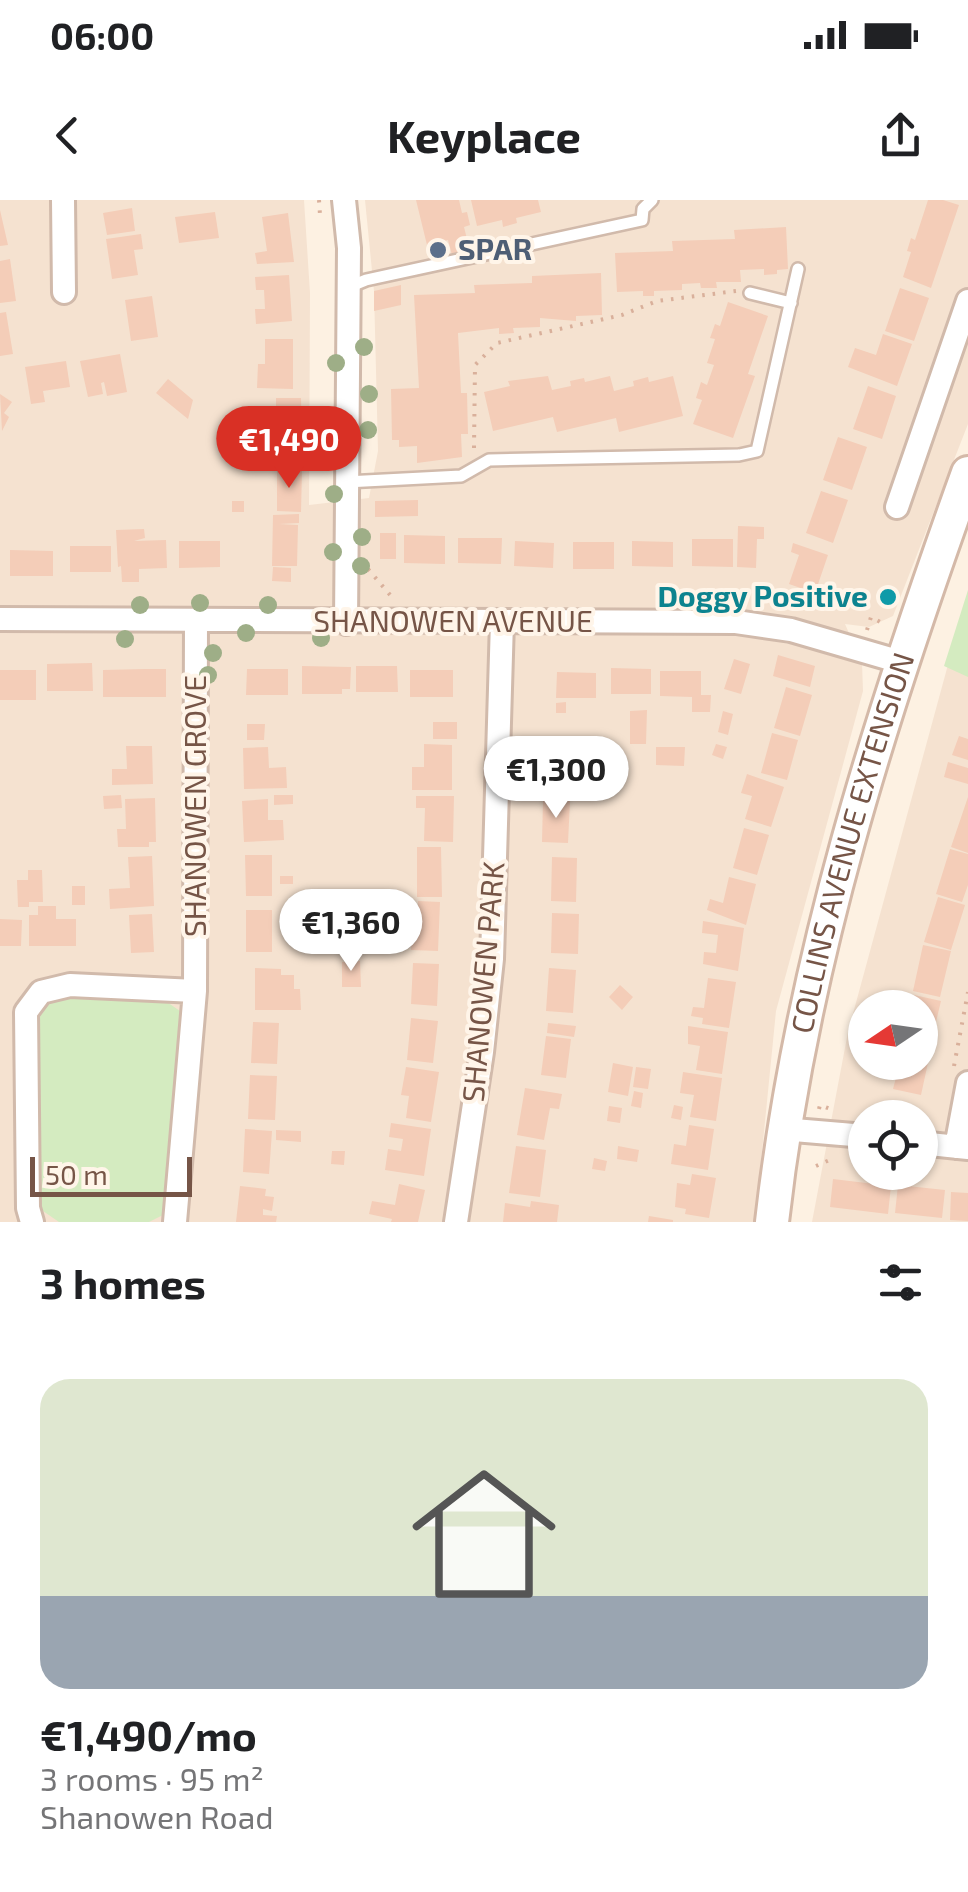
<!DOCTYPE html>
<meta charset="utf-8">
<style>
:root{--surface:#fff;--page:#f2f2f2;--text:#202124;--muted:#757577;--line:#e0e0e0;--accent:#d93025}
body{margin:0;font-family:"Exo 2",sans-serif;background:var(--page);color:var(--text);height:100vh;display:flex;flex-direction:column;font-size:38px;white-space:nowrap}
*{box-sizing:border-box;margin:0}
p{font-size:32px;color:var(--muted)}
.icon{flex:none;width:55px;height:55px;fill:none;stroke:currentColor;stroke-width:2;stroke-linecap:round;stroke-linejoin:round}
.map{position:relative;height:1022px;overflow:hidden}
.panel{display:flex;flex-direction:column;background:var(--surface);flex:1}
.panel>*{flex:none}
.needle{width:65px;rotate:257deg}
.buttons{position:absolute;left:848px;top:790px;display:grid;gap:20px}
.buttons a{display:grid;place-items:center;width:90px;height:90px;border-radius:50%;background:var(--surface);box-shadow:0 2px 8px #0004;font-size:50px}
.scale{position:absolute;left:30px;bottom:25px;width:162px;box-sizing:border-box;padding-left:10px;border:5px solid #765547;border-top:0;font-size:28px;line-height:35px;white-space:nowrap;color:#765547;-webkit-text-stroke:8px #fff5e9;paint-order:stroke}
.price{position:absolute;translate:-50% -85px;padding:0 22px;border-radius:35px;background:#fff;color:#222;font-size:32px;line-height:65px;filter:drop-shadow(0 2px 5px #0008)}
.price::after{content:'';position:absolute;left:50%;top:60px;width:30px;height:22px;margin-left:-15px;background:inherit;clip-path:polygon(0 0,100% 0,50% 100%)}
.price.selected{background:var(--accent);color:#fff}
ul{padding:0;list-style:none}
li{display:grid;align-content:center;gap:20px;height:530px;padding:0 40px}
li+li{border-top:2px solid var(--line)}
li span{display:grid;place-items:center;height:310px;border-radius:30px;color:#555}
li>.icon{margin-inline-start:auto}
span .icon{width:180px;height:180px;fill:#fffc;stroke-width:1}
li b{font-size:42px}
h2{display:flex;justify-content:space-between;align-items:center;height:120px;padding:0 40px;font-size:42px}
.status{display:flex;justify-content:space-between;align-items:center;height:70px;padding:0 50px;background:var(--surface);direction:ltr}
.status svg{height:28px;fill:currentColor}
header{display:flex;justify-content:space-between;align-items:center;height:130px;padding:0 40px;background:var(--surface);font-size:45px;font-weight:700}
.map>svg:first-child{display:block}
</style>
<div class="status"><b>06:00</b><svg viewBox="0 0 49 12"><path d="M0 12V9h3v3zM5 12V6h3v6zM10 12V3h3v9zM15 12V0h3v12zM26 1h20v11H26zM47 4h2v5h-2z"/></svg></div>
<header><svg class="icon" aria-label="back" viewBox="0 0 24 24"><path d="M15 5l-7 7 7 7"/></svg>Keyplace<svg class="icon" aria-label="share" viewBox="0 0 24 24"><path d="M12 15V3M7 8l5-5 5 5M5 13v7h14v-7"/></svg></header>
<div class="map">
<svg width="968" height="1022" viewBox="0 0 968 1022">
<rect width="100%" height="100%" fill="#fdf1e2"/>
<path fill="#f5e2d0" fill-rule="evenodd" d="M0,0h304l6,93 -1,212 60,-7 9,-47 -4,-160 -9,-91h603v224l-75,192 -24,11 -24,-3 17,39 1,28 -87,320 -21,211h-755z
M949,461l19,6v555h-156l36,-190zM865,808h55v54h-55zM865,918h55v54h-55z"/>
<path fill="#d4ebc0" d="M968,390v87l-24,-11z
M56,797l108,3 16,11 5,12 -17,186 -5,6 -14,7h-90l-16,-11 -4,-11 -6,-176 5,-15z"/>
<path fill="#f4cdb8" d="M416,0h43l3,13 5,-1 3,13 -6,2 6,24 -18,4 -4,-15 -21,5z
M471,0h67l3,12 -25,6 1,5 -14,4 -1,-7 -25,6z
M928,0h15l16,5 -28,83 -28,-11 8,-25 -4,-1 4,-13 4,2z
M132,8l3,23 -28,4 -4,-22z
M0,10l8,35 -8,1z
M215,12l4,26 -40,5 -4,-26z
M288,13l6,49 -37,2 -2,-11 12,-2 -5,-34z
M786,27l2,42 -11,1v4l-13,1v-6l-24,1 1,12h-25l1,6h-16l-1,-5 -18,1v6l-28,1v5h-11v-5l-26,1 -2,-39 58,-2 -1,-10 63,-2 -1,-9z
M141,34l2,15 -9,1 4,25 -26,4 -6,-40z
M446,43l2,11 -17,4 -3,-11z
M10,59l6,42 -16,2v-42z
M601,73l1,42 -26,1v5l-36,-3v9l-27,1 1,5 -15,1v-6l-41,5 3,60h6l1,41h-7l1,23 -45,6v-17l-18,1v-7h-7l-1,-51 28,-1 -5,-93 61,-2 -1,-8 58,-2v-7z
M289,75l3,46 -36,3 -1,-15h10l-1,-19h-8l-1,-13z
M401,85v20l-27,6v-20z
M900,88l29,10 -15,43 -29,-10z
M152,96l6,41 -27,4 -6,-41z
M728,102l40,14 -20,58 7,2 -22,62 -40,-14 9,-24 -6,-2 5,-16 6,3 7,-20 -7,-2 8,-24 -5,-1 5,-14 5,2z
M6,112l7,42 -13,2v-43z
M883,134l29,10 -15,42 -49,-19 7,-19 21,7z
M265,139h28v50l-36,-1 1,-24h7z
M120,154l7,38 -20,4 -3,-14 -3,1 2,11 -15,3 -8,-36z
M66,161l4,26 -27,4 2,11 -14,2 -6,-37z
M548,176l4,14 19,-4 -1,-5 14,-3 1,4 25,-6 4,15 20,-5 -1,-5 15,-4 1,5 24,-6 10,40 -64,16 -3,-14 -59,14 -4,-15 -60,14 -9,-39 26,-6 -2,-5z
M168,179l25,21 -5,19 -32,-26z
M868,186l28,10 -14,43 -29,-10z
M0,194l12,8 -8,11 5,4 -7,14z
M276,198h25l1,42h-26z
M838,237l29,10 -15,43 -29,-10z
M280,255h16v6h8v8l-24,-1z
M277,271h25l-1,41 -24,-1z
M821,291l27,9 -15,43 -27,-10z
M418,300v16l-43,1v-16z
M232,301h12v11h-12z
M299,314v9l-20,1 19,1 -1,41h-25l1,-51z
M738,326l26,1v12h-7l-1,29 -19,-1z
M144,329l1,9 -11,3 32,-1 1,28 -28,1v13h-17l-1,-16 -3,1 -2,-37z
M380,333h16v26h-16z
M404,335l41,1v28l-41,-1z
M458,338h44l-1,26 -43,-1z
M692,339h41v28l-41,-1z
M179,341h41v26l-41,1z
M515,341l39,2 -1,25 -39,-2z
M632,341l41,1v25l-41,-1z
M573,342h41v27h-41z
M793,343l35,12 -13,38 -26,-9 10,-29 -8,-3z
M70,346h41v26h-41z
M10,350l43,1v25h-43z
M273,367l18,1v14l-19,-1z
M778,455l37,11 -5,21 -37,-11z
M734,459l16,5 -9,30 -17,-5z
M92,463l1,28h-46v-27z
M302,466l49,1 -1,22h-8v5h-40z
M356,466h41l1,26h-42z
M611,468l40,1v25h-40z
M145,469h21v28h-63v-27z
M247,469h41v26h-42z
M0,470h36v30h-36z
M410,470h43v27h-43z
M660,471h41v24h10l-1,17h-18v-15l-32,-1z
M557,472l39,1v25h-40z
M786,487l26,8 -12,41 -26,-8z
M566,502v11h-10v-10z
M647,510l-1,34h-16v-33z
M723,511l10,3 -5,21 -10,-3z
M433,522h24v17h-24z
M247,524h18l-1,16h-17z
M772,533l26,7 -11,40 -26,-7z
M959,536l9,3v21l-16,-5z
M547,543h26l-1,50h-26z
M424,544l28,1v45h-40v-23h12z
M716,544l11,3 -4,12 -11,-4z
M126,546h26l1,38 -41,1v-16h15z
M268,547l1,21 17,-1 1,21 -43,1 -1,-41z
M656,547h29l-1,19 -28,-1z
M948,562l20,6v16l-24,-7z
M747,574l37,13 -13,40 -26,-8 7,-23 -11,-3z
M121,595l1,13 -18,1 -1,-13z
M274,595h19v9l-19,1z
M416,596h38l-1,46 -29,-1 1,-33h-9z
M968,597v56l-17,-6z
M155,598l1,44h-7v5h-31l-1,-18h9l-1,-30z
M268,599v21h15l1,20 -40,2 -2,-41z
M543,600l27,1 -2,42 -26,-1z
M744,628l25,7 -12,40 -24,-7z
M417,647h24l1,50h-25z
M950,649l18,5v31l-6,17 -26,-8z
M245,655h27v41h-26z
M152,656l2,50 -44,3 -1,-20 21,-1 -2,-31z
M552,657l25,1 -1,44 -25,-1z
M28,670h14l1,32h-14v5h-11l-1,-27h11z
M280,676h13v8h-13z
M729,677l27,7 -10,41 -39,-15 3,-11 13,4z
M72,686h13v19h-13z
M938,697l27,8 -14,45 -27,-8z
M418,701l22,1 -2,49 -27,-1 3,-42h4z
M38,706h18v13h20v27h-47v-31h9z
M246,710h26v42h-26z
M552,713l27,1 -1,40 -27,-1z
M152,714l2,38 -23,1 -2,-38z
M0,719l22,1 -1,26h-21z
M703,721l41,7 -6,43 -35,-7 1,-12 12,1 2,-18 -16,-2z
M923,745l28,6 -11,46 -27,-6z
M360,761l1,26h-19v-25z
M413,763l26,1 -2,42 -26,-2z
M255,768l26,1v6h13v14h6l1,21h-46z
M549,768l27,2 -3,43 -27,-2z
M708,778l28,4 -7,46 -27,-4 1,-6 -12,-2 2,-9 11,1z
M620,785l13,12 -11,13 -13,-13z
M914,795l27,6 -11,46 -10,-2v-37h-9z
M411,818l27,3 -5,42 -26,-3z
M253,822l26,1 -2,41 -26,-1z
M548,823l28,3 -2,11 -27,-4z
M688,826l40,6 -6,42 -26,-4 4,-24 -12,-2z
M546,836l25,3 -5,39 -25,-3z
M920,847l11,2 -10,46 -28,-6 7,-27h20z
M613,863l20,4 -5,29 -20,-4z
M406,867l33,5 -8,50 -25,-4 3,-22 -8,-1z
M636,867l15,2 -3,20 -15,-2z
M683,872l39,6 -6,43 -26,-4 4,-22 -14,-2z
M250,875l27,1 -2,44 -27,-1z
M525,888l37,6 -3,15 -9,-1 -6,32 -27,-5z
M634,891l9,2 -2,15 -10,-2z
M674,905l9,2 -2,13 -10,-2z
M609,906l13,2 -2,15 -13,-2z
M391,923l40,6 -7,47 -39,-6 3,-21 13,2 2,-12 -14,-2z
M689,925l25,4 -6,41 -37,-6 3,-20 12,2z
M245,929l27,2 -3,43 -26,-2z
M276,930l25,1v11l-25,-2z
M516,946l30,4 -6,47 -31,-4z
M618,946l21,4 -2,12 -20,-3z
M332,951h13l-1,14 -13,-1z
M594,958l13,3 -2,10 -13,-2z
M692,974l24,4 -7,40 -24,-4 1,-5 -11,-2 2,-24 13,2z
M833,979l58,7 -3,28 -58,-7z
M399,984l26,6 -7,32h-27l1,-3 -23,-5 3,-13 23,4z
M898,985l47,5 -3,28 -47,-5z
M240,986l26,3 -1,7 9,1 -2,14 -9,-2v6l14,1 -1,6h-40z
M951,992l17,1v28l-18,-1z
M531,1001l28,4 -2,17h-54l2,-19 25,4z
M649,1016l24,4v2h-25z"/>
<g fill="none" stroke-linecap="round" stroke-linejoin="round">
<defs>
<path id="service" d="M349,87l17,-7 276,-60 1,-11 9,-9
M750,93l41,10
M346,282l115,-6 28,-16 250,-5 18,-4 41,-182"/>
<path id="minor" d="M63,0l1,92
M344,0l5,48 -3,375
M897,307l71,-206
M0,419l736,3 55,8 110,32
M782,929l83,7
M920,943l48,5
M956,947l12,-64
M32,1022l-4,-14 -2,-196 15,-20 29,-7 125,6
M175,1022l20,-231 1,-370
M456,1022l26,-170 10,-93 10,-338"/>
<g id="secondary">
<path id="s1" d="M772,1022c29,-259 108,-505 196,-749"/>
</g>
</defs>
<use href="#service" stroke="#d1baab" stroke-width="16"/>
<use href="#minor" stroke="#d1baab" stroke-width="28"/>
<use href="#secondary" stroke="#d4b9a8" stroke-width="38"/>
<path stroke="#d9b09b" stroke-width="4" stroke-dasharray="2.5 8" stroke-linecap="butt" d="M319,0l1,15
M474,248l1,-83 22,-22 125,-28 35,-14 79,-10
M368,369l23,27
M867,430l4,-13 15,8
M954,866l14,-74
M819,909l1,-4 13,5
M816,966l18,-8"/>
<use href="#service" stroke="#fff" stroke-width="11"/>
<use href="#minor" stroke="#fff" stroke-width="22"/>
<use href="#secondary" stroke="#fff" stroke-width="32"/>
</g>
<g fill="#9eae87">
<circle cx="364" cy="147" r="9"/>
<circle cx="336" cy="163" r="9"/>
<circle cx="369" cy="194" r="9"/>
<circle cx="333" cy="228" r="9"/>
<circle cx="368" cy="230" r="9"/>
<circle cx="334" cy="294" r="9"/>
<circle cx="362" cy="337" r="9"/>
<circle cx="333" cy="352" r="9"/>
<circle cx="361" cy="366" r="9"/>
<circle cx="200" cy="403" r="9"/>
<circle cx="140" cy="405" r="9"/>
<circle cx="268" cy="405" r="9"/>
<circle cx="246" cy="433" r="9"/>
<circle cx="321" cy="438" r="9"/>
<circle cx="125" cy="439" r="9"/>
<circle cx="213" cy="453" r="9"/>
<circle cx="208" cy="475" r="9"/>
</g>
<circle fill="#5c6f8a" stroke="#fff5e9" stroke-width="4" cx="438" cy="50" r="10"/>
<circle fill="#0f9aa8" stroke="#fff5e9" stroke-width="4" cx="888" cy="397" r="10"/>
<g text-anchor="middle" stroke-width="8" stroke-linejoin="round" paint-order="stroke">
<g font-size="30" font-weight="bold" fill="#4e5e75" stroke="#fff5e9" text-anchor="start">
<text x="458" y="60">SPAR</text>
</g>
<g font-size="30" font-weight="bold" fill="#0d838f" stroke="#fff5e9" text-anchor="end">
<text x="868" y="407">Doggy Positive</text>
</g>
<g font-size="30" fill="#765547" stroke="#fff5e9">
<text x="453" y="432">SHANOWEN AVENUE</text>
<text transform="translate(196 606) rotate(-90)" y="10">SHANOWEN GROVE</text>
<text dy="10" stroke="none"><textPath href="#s1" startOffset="388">COLLINS AVENUE EXTENSION</textPath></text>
<text transform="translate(484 782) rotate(-85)" y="10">SHANOWEN PARK</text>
</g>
</g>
</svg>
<div class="buttons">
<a><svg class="needle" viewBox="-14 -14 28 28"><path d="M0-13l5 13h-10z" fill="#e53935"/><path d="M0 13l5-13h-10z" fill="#757577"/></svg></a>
<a><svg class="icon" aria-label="locate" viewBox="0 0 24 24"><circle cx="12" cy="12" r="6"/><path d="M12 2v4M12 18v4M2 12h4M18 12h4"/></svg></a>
</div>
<div class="scale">50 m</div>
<b class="price selected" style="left:289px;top:291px">€1,490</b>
<b class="price" style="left:556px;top:621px">€1,300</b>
<b class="price" style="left:351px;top:774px">€1,360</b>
</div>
<section class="panel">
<h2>3 homes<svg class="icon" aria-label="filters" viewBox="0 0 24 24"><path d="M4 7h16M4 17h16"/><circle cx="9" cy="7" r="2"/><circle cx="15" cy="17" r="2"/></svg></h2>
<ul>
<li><span style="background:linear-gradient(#dfe7d0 70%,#9aa5b1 0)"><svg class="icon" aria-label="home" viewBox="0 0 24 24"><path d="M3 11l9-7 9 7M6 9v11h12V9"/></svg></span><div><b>€1,490/mo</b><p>3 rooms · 95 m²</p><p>Shanowen Road</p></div></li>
</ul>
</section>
